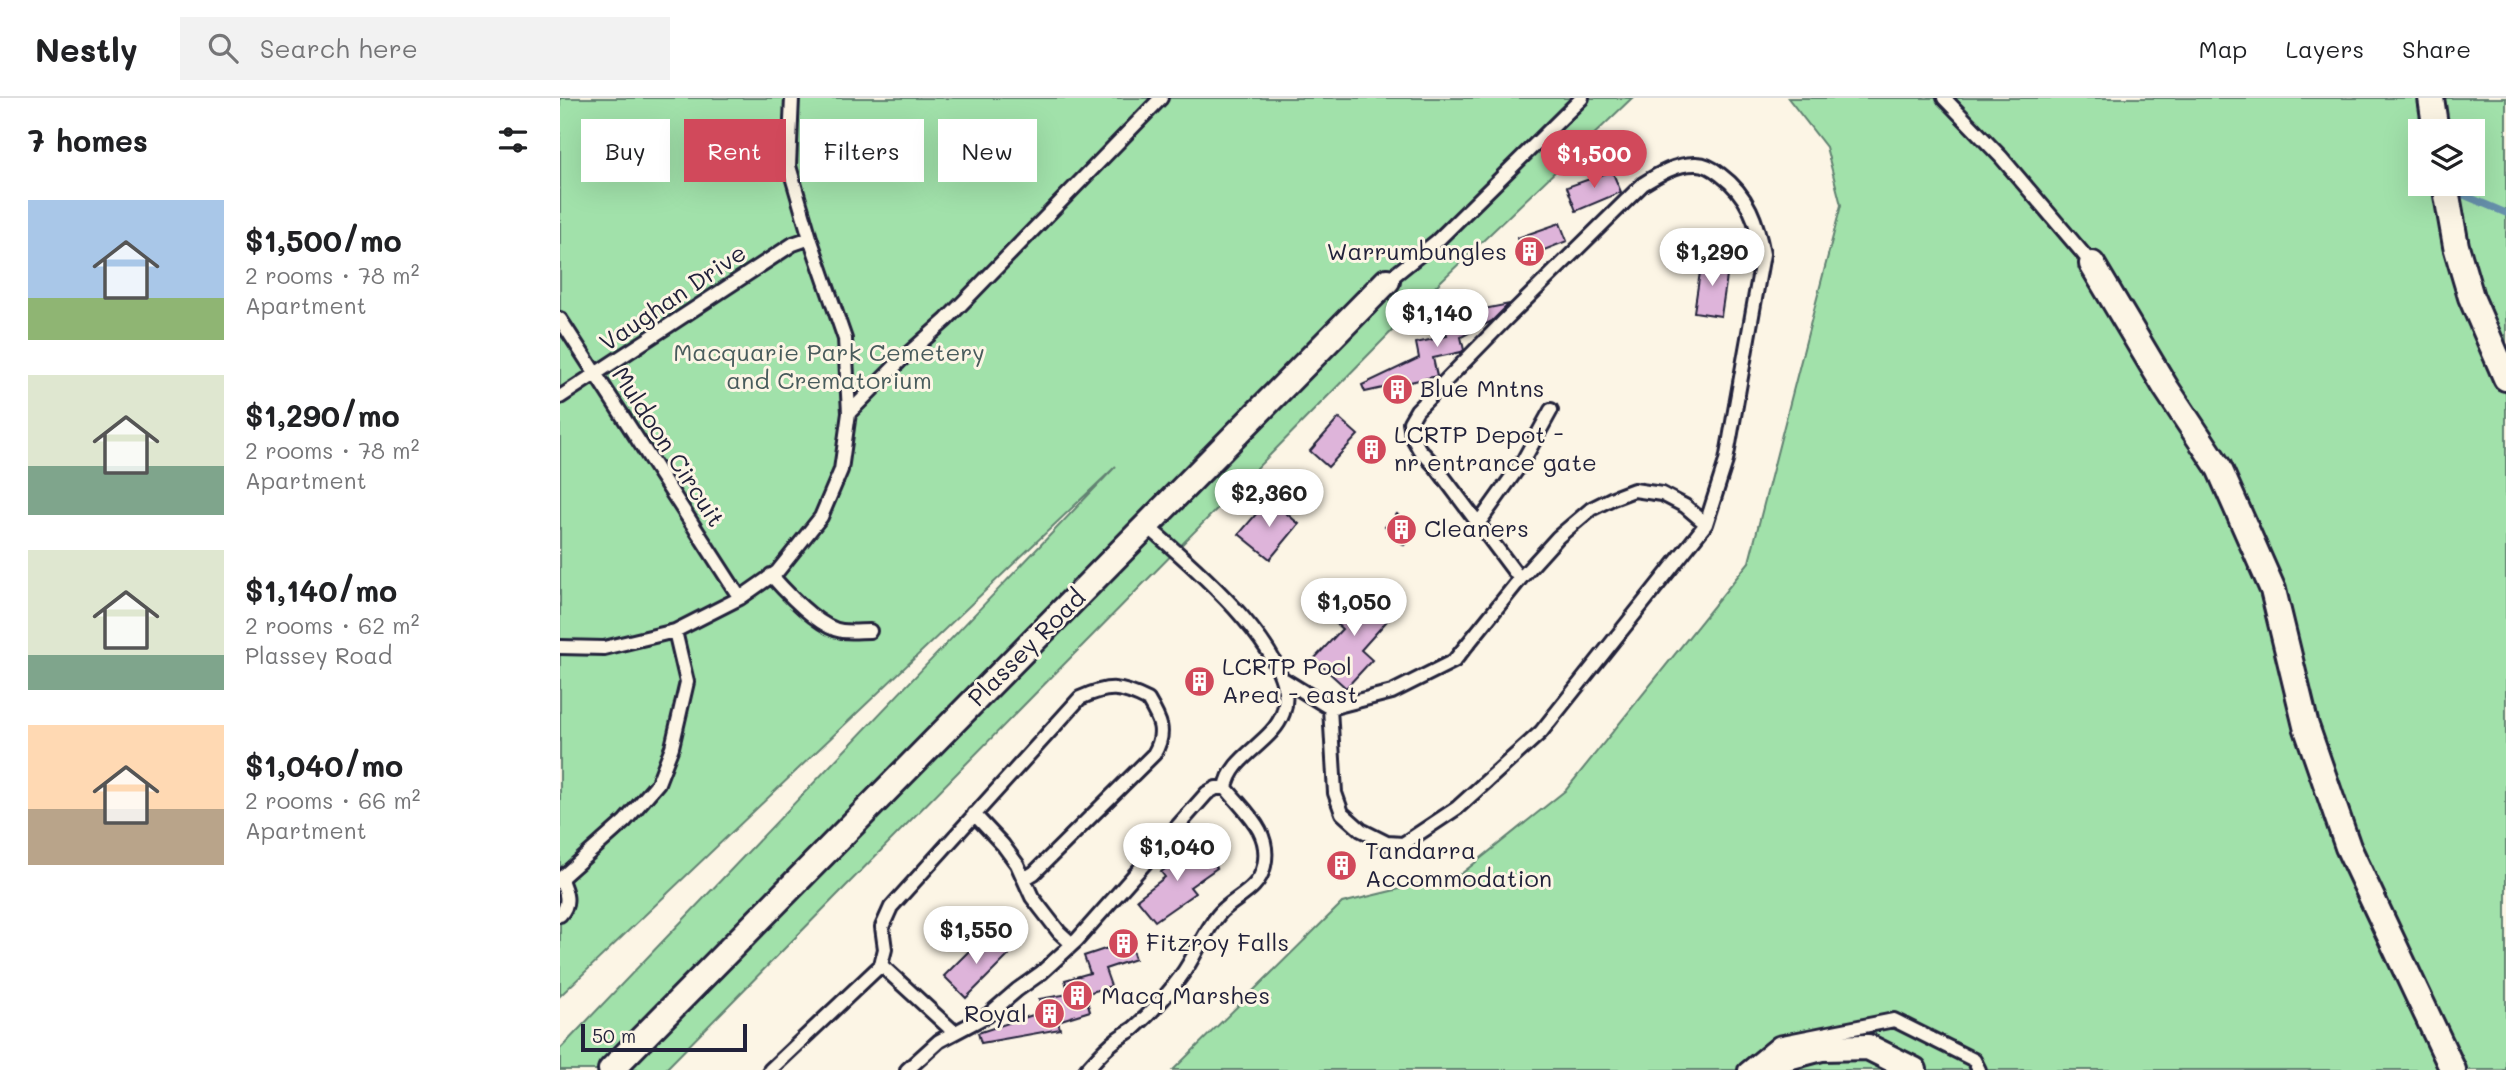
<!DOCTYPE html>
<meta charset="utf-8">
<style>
:root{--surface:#fff;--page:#f2f2f2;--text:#202124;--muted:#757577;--line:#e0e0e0;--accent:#d1495b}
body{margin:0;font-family:Mali,sans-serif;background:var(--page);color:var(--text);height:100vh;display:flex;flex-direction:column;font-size:26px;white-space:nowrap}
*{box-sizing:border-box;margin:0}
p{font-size:23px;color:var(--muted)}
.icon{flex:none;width:38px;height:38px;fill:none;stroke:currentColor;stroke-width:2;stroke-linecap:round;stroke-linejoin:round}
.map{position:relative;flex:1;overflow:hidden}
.panel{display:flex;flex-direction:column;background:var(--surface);width:560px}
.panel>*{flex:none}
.banner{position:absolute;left:21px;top:21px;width:665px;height:63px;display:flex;gap:14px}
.fabs{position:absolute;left:1848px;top:21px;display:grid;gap:14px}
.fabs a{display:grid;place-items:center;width:77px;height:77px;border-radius:0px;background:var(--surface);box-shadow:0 7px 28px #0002;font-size:35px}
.scale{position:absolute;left:21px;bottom:18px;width:166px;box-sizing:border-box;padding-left:7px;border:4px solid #22223b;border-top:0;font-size:19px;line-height:24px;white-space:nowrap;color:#22223b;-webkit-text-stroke:5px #fcf5e5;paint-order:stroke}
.price{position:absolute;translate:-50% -60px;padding:0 16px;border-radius:24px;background:#fff;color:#222;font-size:23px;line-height:46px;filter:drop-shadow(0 2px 4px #0008)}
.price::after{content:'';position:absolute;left:50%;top:42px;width:21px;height:16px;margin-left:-10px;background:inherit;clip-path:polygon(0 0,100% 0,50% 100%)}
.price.current{background:var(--accent);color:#fff}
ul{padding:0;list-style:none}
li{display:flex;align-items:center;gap:21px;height:175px;padding:0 28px}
li span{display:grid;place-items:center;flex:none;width:196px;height:140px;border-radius:0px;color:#555}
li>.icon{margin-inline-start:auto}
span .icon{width:84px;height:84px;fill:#fffc;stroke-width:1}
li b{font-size:30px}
h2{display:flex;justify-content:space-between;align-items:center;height:84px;padding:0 28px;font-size:30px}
.pill{padding:0 24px;border-radius:0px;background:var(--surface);box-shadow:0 7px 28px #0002;font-size:24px;line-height:63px}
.pill.current{background:var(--accent);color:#fff}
header{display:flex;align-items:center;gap:42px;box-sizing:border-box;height:98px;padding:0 35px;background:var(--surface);border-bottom:2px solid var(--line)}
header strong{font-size:33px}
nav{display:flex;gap:38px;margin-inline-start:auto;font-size:24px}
.search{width:490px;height:63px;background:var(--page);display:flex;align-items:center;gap:18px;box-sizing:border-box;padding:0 24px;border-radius:0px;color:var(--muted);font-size:26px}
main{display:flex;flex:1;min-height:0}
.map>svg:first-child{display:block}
</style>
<header>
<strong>Nestly</strong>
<div class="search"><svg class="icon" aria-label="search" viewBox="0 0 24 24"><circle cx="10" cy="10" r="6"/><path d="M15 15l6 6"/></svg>Search here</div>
<nav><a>Map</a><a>Layers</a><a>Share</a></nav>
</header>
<main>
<section class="panel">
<h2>7 homes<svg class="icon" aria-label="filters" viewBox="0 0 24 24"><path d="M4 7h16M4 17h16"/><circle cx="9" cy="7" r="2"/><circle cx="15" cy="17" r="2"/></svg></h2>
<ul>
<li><span style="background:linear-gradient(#a9c7e8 70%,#8fb573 0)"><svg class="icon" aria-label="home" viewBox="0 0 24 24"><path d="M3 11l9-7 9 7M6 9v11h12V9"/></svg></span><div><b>$1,500/mo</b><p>2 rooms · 78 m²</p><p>Apartment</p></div></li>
<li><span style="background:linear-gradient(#dfe7d0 65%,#7fa58c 0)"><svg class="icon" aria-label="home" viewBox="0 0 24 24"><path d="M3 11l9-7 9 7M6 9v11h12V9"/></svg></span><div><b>$1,290/mo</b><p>2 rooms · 78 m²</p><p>Apartment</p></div></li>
<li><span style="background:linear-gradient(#dfe7d0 75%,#7fa58c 0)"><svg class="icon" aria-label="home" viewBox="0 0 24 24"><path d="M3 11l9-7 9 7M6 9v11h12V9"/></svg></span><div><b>$1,140/mo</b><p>2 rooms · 62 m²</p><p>Plassey Road</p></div></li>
<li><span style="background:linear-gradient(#ffd9b3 60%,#b9a48a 0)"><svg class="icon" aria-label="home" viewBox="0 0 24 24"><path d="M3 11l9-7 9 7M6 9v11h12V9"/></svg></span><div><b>$1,040/mo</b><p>2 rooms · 66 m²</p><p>Apartment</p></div></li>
</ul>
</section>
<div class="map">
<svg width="1946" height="972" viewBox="0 0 1946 972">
<rect width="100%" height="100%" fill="#fcf5e5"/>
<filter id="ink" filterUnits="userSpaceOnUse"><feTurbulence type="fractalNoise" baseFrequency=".0143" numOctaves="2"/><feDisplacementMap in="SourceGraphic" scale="14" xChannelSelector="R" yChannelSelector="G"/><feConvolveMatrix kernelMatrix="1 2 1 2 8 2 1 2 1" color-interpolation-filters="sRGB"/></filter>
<g filter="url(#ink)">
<path fill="#a1e1aa" stroke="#628272" stroke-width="2" fill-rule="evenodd" d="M0,0h1072l-192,184 -775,788h-105v-21l556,-583 -556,530z
M1228,0h718v972h-1333l169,-167 119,-29 105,-84 183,-228 92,-357 -15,-58zM1860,33h53v53h-53z"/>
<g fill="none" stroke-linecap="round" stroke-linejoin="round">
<path stroke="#6690ab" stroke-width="7" d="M1892,92l54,23"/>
</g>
<path fill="#deb4da" stroke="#22223b" stroke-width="2" d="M1052,73l9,21 -45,19 -9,-24z
M1000,125l7,18 -43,17 -7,-20z
M1142,161l27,4 -8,53 -27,-4z
M949,206l-17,17 -31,16 3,13 -3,2 -28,6 4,18 -72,16 -3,-7 57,-27 -3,-15 31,-7 -4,-19z
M779,320l19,17 -30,32 -18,-16z
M709,401l30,25 -29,35 -31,-25z
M837,416l19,17 -12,14 -19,-18z
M805,490l29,25 -33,37 11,10 -26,28 -32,-29 28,-30 -8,-7z
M641,746l16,24 -27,19 5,6 -40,28 -18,-22 28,-22 -4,-5z
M427,835l22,22 -43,43 -22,-22z
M569,843l6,18 -30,10 6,17 -26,8 5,17 -32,10 2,8 -79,14 -3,-10 64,-21 -3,-13 30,-5 -4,-14 25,-7 -6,-17z"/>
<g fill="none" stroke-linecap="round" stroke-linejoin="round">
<defs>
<path id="lane" d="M1384,0l57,59 91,107
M827,183l50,-40 145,-143
M0,221l180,279
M0,299l233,-153 17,-6
M289,315l52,-53 45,-40 215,-222
M918,426l45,-63 28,-51
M211,477c15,17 48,53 71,56 9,1 19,0 28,0
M960,481l-84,-112 -17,-18 -7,-13 -2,-14 7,-12 88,-90 138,-136c16,-10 34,-21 54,-20 8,0 18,6 24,11 27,20 36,47 42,79l-37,207 -20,63
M0,549l44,1 71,-17 65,-33 37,-26 44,-55 20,-47 8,-57 -4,-74 -35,-101 -21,-72 3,-68
M723,581l47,29 62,-16 62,-31 66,-82 38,-42 33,-28 22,-11 21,-8 28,4 23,12 21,18 -165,208 -84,76 -54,36 -16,-1 -26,-13 -19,-17 -7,-20 -5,-85
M414,716l29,31 14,19 15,33 27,35 13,12
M0,780c6,13 11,26 0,37
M0,781l65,-58 33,-38 14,-36 15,-65 -12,-51
M321,867l73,67
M210,972l111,-105 4,-16 -3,-22 9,-20 189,-209c29,-13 40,-12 68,2 12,20 19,32 6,54l-120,119 -10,6
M347,972l32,-29 49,-26 29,-25 24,-17 36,-33 130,-147 9,-5h10
M526,972c10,-11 19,-22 30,-30 6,-5 13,-8 18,-12 17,-15 34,-34 47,-52 15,-20 23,-46 40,-64 15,-15 38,-22 43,-46 8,-34 -19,-54 -38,-78 5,-33 46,-44 57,-75 21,-56 -98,-154 -136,-187
M1185,972l33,-27 116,-23 80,40 5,10"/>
<path id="street" d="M1871,0l5,33
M1885,86l11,62 15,51 35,81
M1532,166l74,124 53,80 54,122 33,136 42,121 105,223
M51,972l776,-789
M1200,972l17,-10 45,-12 46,-1 46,23"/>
</defs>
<use href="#lane" stroke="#22223b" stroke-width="18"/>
<use href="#street" stroke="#22223b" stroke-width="30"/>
<use href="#lane" stroke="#fcf5e5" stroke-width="12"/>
<use href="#street" stroke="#fcf5e5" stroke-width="24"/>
</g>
</g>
<defs>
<symbol id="building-disc" viewBox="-11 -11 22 22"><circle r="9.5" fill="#d1495b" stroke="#fcf5e5"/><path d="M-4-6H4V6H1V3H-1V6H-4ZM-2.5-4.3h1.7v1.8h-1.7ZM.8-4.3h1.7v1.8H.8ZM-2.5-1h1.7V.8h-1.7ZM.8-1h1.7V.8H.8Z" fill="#fff"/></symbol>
</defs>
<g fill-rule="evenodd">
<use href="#building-disc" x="952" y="136" width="35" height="35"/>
<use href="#building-disc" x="820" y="274" width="35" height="35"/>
<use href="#building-disc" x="794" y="334" width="35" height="35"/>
<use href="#building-disc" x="824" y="414" width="35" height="35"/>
<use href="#building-disc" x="622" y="566" width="35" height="35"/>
<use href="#building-disc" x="764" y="750" width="35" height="35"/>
<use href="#building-disc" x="546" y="828" width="35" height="35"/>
<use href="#building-disc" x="500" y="880" width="35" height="35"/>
<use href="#building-disc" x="472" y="898" width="35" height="35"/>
</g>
<g text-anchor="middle" stroke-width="6" stroke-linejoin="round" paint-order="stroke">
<g font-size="24" fill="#22223b" stroke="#fcf5e5" text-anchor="start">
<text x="947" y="162" text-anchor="end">Warrumbungles</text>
<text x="860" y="299">Blue Mntns</text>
<text x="834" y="345">LCRTP Depot -<tspan x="834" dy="28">nr entrance gate</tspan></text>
<text x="864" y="439">Cleaners</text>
<text x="662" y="577">LCRTP Pool<tspan x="662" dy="28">Area - east</tspan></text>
<text x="805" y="761">Tandarra<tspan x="805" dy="28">Accommodation</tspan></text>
<text x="586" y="853">Fitzroy Falls</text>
<text x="541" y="906">Macq Marshes</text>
<text x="467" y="924" text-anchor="end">Royal</text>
</g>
<g font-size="24" fill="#22223b" stroke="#fcf5e5">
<text transform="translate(113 200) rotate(-34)" y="8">Vaughan Drive</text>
<text transform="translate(108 349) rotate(57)" y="8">Muldoon Circuit</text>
<text transform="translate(467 550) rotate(-45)" y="8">Plassey Road</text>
</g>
<g font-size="24" fill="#485b5c" stroke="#fcf5e5">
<text x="269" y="263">Macquarie Park Cemetery<tspan x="269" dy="28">and Crematorium</tspan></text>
</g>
</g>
</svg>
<div class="fabs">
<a><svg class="icon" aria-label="layers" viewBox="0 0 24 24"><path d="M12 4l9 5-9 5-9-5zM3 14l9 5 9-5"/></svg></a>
</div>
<div class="scale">50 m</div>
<b class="price current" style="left:1034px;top:92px">$1,500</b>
<b class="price" style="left:1152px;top:190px">$1,290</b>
<b class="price" style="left:877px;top:251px">$1,140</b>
<b class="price" style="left:709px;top:431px">$2,360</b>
<b class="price" style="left:794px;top:540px">$1,050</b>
<b class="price" style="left:617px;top:785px">$1,040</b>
<b class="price" style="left:416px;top:868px">$1,550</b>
<div class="banner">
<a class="pill">Buy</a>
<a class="pill current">Rent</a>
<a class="pill">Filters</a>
<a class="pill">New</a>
</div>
</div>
</main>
